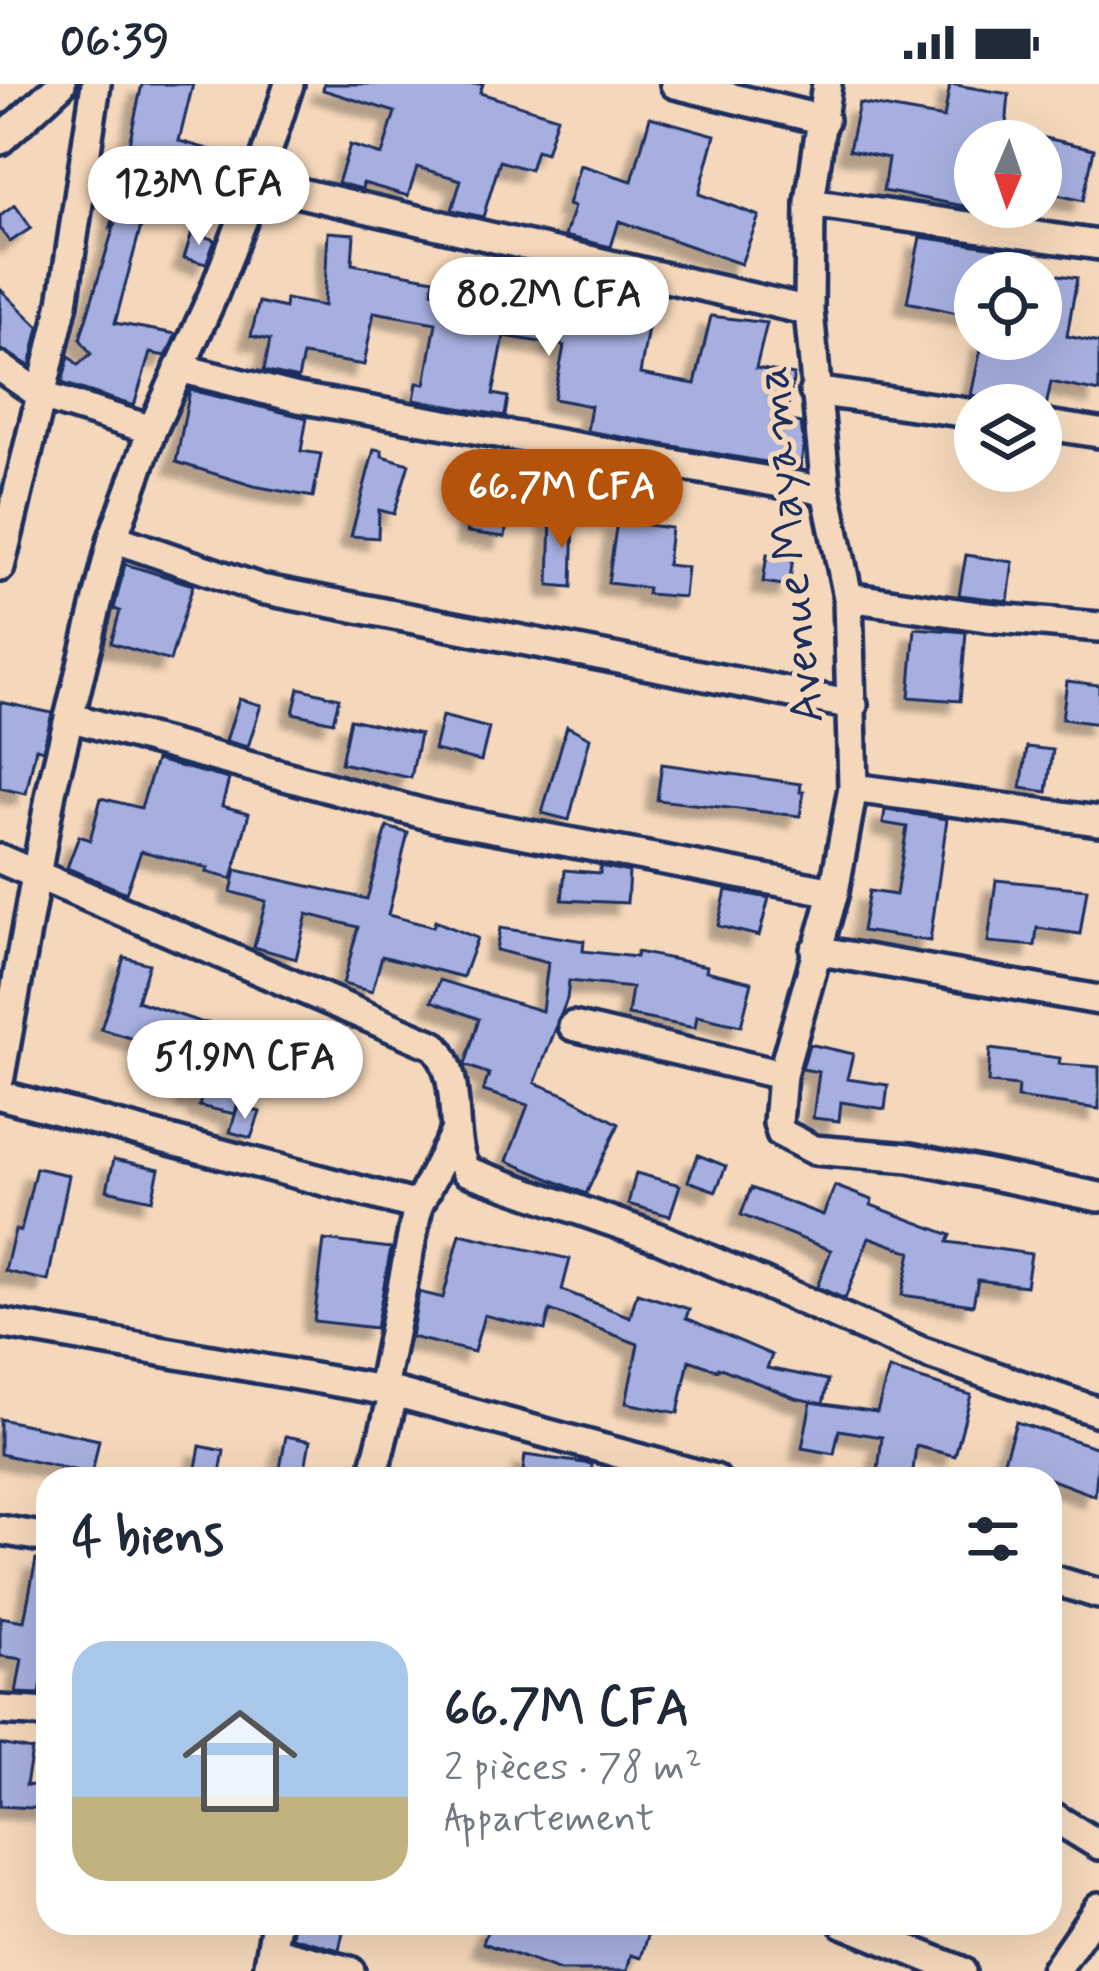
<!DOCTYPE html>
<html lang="fr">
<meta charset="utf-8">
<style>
:root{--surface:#fff;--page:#f6f6f7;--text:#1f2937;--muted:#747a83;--line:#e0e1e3;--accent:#b45309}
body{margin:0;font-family:Mynerve,sans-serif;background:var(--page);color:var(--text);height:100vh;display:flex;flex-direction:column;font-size:45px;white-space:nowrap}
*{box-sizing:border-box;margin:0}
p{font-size:39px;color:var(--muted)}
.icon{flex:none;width:66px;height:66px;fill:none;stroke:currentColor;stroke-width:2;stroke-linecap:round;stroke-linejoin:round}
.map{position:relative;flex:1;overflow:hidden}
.sheet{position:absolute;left:36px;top:1383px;width:1026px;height:468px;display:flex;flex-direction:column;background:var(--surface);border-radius:36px;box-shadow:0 12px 48px #0002}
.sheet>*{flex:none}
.needle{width:78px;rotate:182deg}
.fabs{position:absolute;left:954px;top:36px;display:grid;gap:24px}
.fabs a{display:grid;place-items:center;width:108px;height:108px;border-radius:50%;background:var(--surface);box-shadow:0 12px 48px #0002;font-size:60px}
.price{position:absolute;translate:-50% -102px;padding:0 27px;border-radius:42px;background:#fff;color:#222;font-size:39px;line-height:78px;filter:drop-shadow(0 3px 6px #0008)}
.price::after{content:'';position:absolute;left:50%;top:72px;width:36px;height:27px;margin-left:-18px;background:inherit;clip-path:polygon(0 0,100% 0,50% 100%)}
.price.current{background:var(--accent);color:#fff}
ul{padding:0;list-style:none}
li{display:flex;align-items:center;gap:36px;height:300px;padding:0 36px}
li+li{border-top:3px solid var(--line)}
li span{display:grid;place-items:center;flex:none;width:336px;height:240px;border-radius:36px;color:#555}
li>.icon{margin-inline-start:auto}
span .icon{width:144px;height:144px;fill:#fffc;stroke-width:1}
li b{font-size:51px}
h2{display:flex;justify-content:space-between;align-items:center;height:144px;padding:0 36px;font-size:51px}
.status{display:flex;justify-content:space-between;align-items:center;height:84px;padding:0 60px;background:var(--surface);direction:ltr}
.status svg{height:33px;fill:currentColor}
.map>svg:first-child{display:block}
</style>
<div class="status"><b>06:39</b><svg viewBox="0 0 49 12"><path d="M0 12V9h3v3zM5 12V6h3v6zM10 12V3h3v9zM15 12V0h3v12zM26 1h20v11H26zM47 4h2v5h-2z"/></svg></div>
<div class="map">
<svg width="1099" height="1887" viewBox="0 0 1099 1887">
<defs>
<filter id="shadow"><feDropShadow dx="-11" dy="11" stdDeviation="3" flood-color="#0004"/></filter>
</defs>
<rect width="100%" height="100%" fill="#f5d8bb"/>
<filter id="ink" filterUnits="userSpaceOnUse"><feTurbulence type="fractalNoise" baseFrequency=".00833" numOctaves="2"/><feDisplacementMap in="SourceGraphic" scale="24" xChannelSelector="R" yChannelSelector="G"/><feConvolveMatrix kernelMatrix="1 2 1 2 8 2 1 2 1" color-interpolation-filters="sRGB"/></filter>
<g filter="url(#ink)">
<path fill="#a6afdf" stroke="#1b2f5e" stroke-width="3" filter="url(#shadow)" d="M142,0h51l-14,57 54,15 -15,49 -66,-20 -37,138 61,11 -10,22 -16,-3 -16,53 -72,-23 7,-27 9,9 13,-11 -11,-15 35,-116 -4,4z
M324,0h159l-3,9 77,24 -11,36 -10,-3 -6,20 -30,-9 -17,56 -31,-7 9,-30 -44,-13 -9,29 -45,-13 -1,6 -24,-6 12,-38 32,10 13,-43 -72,-22z
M950,0l59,10 -4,47h-30v66h28l-1,6 -119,-22 5,-33 -39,-8 10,-47 85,15z
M650,33l65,18 -16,59 60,22 -18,48 -122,-43 -8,26 -46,-11 9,-29 -6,-2 12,-40 52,16z
M1041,53l53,12 -11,52 -42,-10z
M15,121l16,23 -21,14 -10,-13v-13z
M192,148l23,8 -9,24 -22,-6z
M328,148l26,2 -2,30 82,15 -2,13 91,16 8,-43 26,6 -9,49 72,13 8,-45 26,6 -14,80 55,10 16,-68 56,7 -11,45 38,7 -9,45 16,3 3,24 -4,21 -213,-37 4,-25 -37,-7 10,-53 -60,-10 -11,58 15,3 -3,19 -91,-16 3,-17 8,1 11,-61 -62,-11 -10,53 -61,-10 -5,24 -34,-8 6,-31 -19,-4 8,-34 26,6 1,-9 38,7z
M920,153l76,11 -4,25h-17v44l-68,-15z
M1041,188l36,6 -10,58 32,7v49l-48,-10 -5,25 -75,-12 12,-56h58z
M0,205l39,38 -9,39 -30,-17z
M190,306l117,28 -6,33 20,3 -8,43 -59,-11 -78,-24z
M374,365l8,1v6l27,8 -15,50 -15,-4 -1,28 -27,-2z
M471,419l38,6 -4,28 -38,-5z
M551,431h23l-2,72 -23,-2z
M617,437l54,7 -4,37 20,2 -3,30 -37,-3 1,-6 -40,-5z
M767,470l26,4 -4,28 -26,-4z
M966,471l47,7 -5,39 -49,-6z
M125,480l68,21 -23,76 -59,-18 9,-32 -6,-2z
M915,544l51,4 -6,69 -51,-4z
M1067,597l32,4v39l-37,-5z
M299,604l40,10 -6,24 -40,-9z
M239,615l22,6 -13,42 -22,-6z
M0,618l52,11 -9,37 -7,-2 -10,46 -26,-6z
M442,632l47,12 -8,33 -47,-11z
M350,635l70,15 -9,44 -70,-15z
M567,642l23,12 -21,82 -27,-7z
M1027,663l26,3 -6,42 -26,-4z
M156,676l73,19 -7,27 27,7 -17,66 -26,-7 2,-4 -67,-17 -15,42 -59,-25 12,-32 11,4 11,-42 40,10z
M662,680l139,20 -1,8h4l-4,24 -143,-16z
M885,726l62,9 -17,122 -68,-10 7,-40 27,4 11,-68 -24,-4z
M387,743l21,6 -20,82 45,12 2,-6 42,17 -14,39 -81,-21 -10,36 -29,-8 15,-57 -51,-13 -11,45 -42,-12 12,-46 -35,-9 5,-22 131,29z
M600,782l29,6 -2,31 -65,-3 3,-30 35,3z
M996,796l91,9 -7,45 -43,-6 -2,18 -47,-4z
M726,806l43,8 -10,38 -41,-10z
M500,844l84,13 -1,10 53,6 1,-5 70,14 -1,5 46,11 -11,44 -44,-10 -2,12 -67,-13 4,-27 -63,-7 -2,18 -32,84 29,11 55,30 -33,70 -79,-33 21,-56 -45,-14 6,-17 -24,-9 14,-46 -47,-18 8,-21 102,31 6,-48 -52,-13z
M124,873l25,7 -12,37 63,21 38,5 -10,43 16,3 -9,41 -36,-8 2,-7 -14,-3 8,-38 -94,-29z
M809,960l44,10 -6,25 41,6 -3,24 -44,-7 -2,19 -26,-3 6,-46 -17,-3z
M990,965l70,9 -1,6 40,3v42l-82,-11 1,-12 -30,-3z
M238,1021l22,7 -9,26 -21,-6z
M698,1071l28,11 -10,25 -28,-10z
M114,1075l45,10 -7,31 -45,-10z
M36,1084l33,7 -21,106 -43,-10 10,-41 6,1z
M636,1089l44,12 -10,31 -42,-12z
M835,1102l37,14 -1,5 80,30 -3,7 83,12 -5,32 -48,-6 -5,25 -71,-10 9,-43 -42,-15 -24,62 -28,-12 14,-37 -90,-35 10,-27 72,27z
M460,1150l110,25 -8,31 68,27 7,-24 52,16 -3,9 86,37 -5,13 61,12 -5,24 -28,-6 -77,-31 -1,3 -28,-10 -11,53 -52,-10 12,-59 -88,-34 -5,20 -61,-15 -10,37 -63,-15 8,-45 24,6z
M324,1156l67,8 -15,80 -62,-7z
M889,1285l82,26 -16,61 -39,-10 -4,33h-35l5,-42 -43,-7 -5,24 -32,-6 9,-46 66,10z
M0,1335l99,21 -7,34 -92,-20z
M1016,1338l83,26 -4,48 -45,-17h-52z
M286,1352l24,5 -7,38h-25z
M200,1362l24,5 -5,28h-25z
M525,1371l67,9 -1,15h-69z
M36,1475l12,1v86l-8,48 -24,-1 6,-34 -22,-3v-39l24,4z
M0,1660l32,6 -6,35 22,1v23l-48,-3z
M294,1839h51l-6,27 -47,-13z
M490,1839h162l-11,35 -10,-3 -4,16h-67l-77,-28z"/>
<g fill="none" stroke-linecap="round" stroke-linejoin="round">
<defs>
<path id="minor" d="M675,0l149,36
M827,0l-17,119 -1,108 17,180 22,106 5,191 -19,104 -52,183 -4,48 3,10 33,17 96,8 189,39
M0,56l61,-56
M257,99l552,128
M810,119l289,42
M0,283l42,29 110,34
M179,284l119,30 528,93
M814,307l161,23
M1041,340l58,9
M113,454l148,51 592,116
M0,483l63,-264 33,-219
M848,513l138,20 113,10
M69,633l366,100 399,75
M853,704l246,33
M0,775l435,187c30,36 11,86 31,125l193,67 261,113 179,61
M815,866l284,50
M573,942l209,49
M0,992l51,-284 62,-254 39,-108 61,-135 44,-112 32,-99
M0,1011l418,111
M0,1239l394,69 321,87
M382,1305l36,-183 38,-76
M372,1395l22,-87
M0,1446l48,8
M1050,1495l49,15
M0,1626l48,3
M1050,1731l49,30
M843,1839l118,48
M272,1867l78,20
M268,1887l8,-48
M1055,1887l44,-64"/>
</defs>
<use href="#minor" stroke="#1b2f5e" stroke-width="36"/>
<use href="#minor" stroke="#f5d8bb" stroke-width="27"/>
</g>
</g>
<g text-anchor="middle" stroke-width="10" stroke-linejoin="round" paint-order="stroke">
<g font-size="48" fill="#1b2f5e" stroke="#f5d8bb">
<text transform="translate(787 461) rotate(-96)" y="17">Avenue Mayama</text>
</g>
</g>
</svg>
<div class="fabs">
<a><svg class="needle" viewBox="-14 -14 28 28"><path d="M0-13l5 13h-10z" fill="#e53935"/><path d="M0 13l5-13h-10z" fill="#747a83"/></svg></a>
<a><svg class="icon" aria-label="locate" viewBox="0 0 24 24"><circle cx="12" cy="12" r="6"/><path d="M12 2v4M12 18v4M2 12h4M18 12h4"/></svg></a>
<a><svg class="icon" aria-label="layers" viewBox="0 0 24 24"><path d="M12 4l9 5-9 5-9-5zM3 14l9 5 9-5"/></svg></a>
</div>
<b class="price" style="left:199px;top:164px">123M CFA</b>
<b class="price" style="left:549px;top:275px">80.2M CFA</b>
<b class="price current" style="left:562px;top:467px">66.7M CFA</b>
<b class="price" style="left:245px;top:1038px">51.9M CFA</b>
<section class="sheet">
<h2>4 biens<svg class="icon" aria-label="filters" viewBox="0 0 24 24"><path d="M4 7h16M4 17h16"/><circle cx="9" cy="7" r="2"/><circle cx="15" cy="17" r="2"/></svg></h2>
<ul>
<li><span style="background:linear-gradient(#a9c7e8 65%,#c2b280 0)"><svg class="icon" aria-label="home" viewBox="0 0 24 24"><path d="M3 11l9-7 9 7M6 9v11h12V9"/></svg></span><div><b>66.7M CFA</b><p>2 pièces · 78 m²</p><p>Appartement</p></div></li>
</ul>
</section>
</div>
